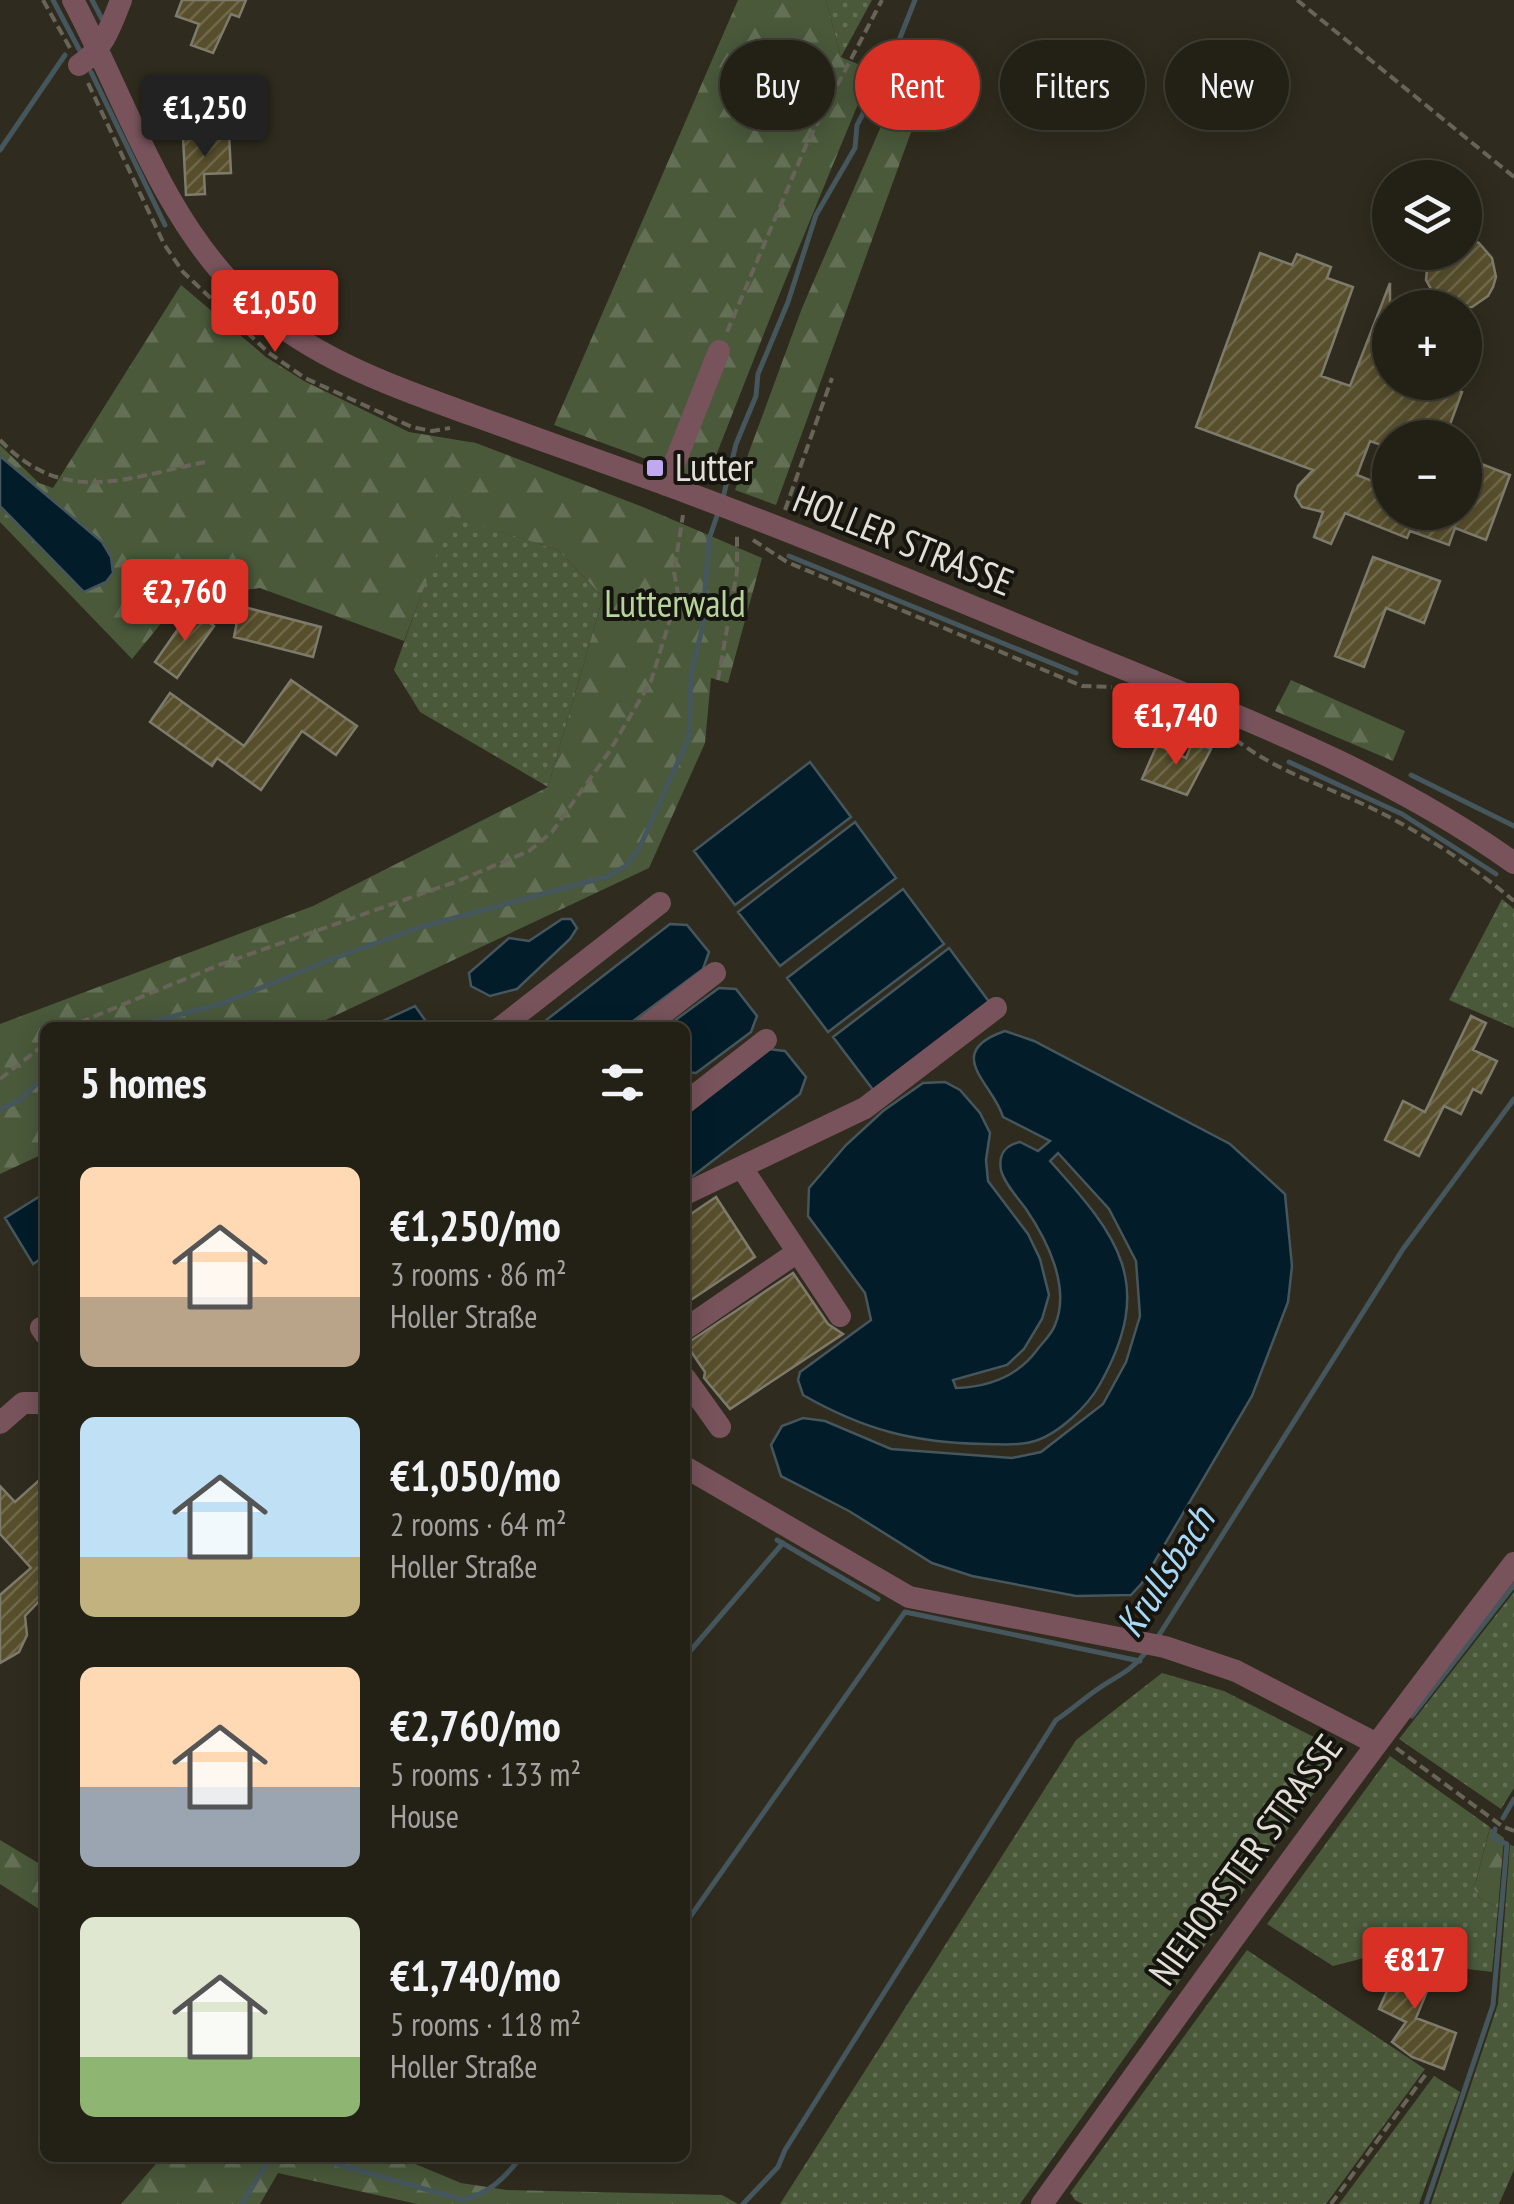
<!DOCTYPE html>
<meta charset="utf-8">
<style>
:root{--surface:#232016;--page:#2b281f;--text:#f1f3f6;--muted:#a3a3a1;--line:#403e35;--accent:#d93025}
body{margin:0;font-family:"PT Sans Narrow",sans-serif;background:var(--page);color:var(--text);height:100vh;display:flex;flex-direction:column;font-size:38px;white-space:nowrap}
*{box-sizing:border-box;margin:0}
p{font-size:32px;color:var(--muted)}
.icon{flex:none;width:55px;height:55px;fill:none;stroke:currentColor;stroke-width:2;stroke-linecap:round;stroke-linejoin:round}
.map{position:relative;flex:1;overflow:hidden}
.panel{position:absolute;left:40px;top:1022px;width:650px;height:1140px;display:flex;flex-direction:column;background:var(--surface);border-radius:15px;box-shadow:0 5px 25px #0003,0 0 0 2px var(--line)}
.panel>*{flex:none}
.top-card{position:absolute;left:720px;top:40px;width:642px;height:90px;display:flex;gap:20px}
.fabs{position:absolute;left:1372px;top:160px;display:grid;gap:20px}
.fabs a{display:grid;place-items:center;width:110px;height:110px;border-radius:50%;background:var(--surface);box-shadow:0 5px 25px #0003,0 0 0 2px var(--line);font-size:50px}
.price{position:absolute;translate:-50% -85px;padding:0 22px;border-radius:10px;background:var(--accent);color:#fff;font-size:32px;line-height:65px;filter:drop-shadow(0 2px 5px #0008)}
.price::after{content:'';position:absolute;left:50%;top:60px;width:30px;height:22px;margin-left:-15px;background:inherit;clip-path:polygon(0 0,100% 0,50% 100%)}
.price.active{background:#222;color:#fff}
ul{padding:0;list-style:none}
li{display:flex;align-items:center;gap:30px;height:250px;padding:0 40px}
li span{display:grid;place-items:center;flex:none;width:280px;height:200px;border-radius:15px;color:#555}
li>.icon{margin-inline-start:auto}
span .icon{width:120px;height:120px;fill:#fffc;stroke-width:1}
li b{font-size:42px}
h2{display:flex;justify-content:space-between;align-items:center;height:120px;padding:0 40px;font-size:42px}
.pill{padding:0 35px;border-radius:45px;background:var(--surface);box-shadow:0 5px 25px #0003,0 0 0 2px var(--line);font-size:35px;line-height:90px}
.pill.active{background:var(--accent);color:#fff}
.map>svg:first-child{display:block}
</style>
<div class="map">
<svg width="1514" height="2204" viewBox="0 0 1514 2204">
<defs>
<pattern id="grass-dots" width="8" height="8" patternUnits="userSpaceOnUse" patternTransform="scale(2.5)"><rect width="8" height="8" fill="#49593a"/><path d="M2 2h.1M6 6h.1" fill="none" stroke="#637056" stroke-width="1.8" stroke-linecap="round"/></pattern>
<pattern id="forest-firs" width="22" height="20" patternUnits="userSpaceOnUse" patternTransform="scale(2.5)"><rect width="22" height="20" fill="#49593a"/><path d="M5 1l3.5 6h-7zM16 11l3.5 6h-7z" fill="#637056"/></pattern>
<pattern id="building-hatch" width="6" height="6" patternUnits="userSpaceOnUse" patternTransform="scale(2.5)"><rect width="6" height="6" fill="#574f2c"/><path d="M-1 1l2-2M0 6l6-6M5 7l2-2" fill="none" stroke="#6f684a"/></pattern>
</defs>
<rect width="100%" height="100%" fill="#2f2b1e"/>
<path fill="url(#grass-dots)" d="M826,0h46l-31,57z
M450,515l108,35 45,47 -55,190 -128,-75 -26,-42z
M1502,899l12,10v119l-65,-28z
M1514,1592v196l-13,21 -102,-70z
M1162,1673l62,18 119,61 -323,452h-240l296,-464z
M1390,1756l100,71 -16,62 6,9 18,10 -6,64 -41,-5 -57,-33 -30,24 -31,8 -66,-42z
M1510,1845l4,1v324l-15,34h-68l67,-200z
M1247,1950l178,119 -99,135h-243l-8,-4 -5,-7z
M1434,2076l26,16 -41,112h-80z"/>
<path fill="url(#forest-firs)" d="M738,0h88l15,57 31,13 -96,233 -70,178 -152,-56z
M905,71l9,53 -138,381 -41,-15 67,-182z
M181,285l85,72 38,24 105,51 67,11 167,64 119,51 -34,125 -17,-5 -6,65 -56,125 -338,159 -266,1v125l-45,21v-150l313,-118 235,-119 55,-190 -45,-47 -107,-34 -47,125 -144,-53 -79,11 -49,60 -132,-137v-16l84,86 18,-50 -102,-86v-11l39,38 14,5z
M1291,680l114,51 -12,30 -118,-50z
M1490,1828l14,10 -6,70 -18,-10 -6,-9z
M0,1840l45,27v46l-45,-29z
M161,2158h240l60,25 46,7 215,5 16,9h-321l-139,-31 -18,31h-139z"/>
<path fill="#021c29" stroke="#45565d" stroke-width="2.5" d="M0,456l102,86 9,15 2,16 -7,9 -22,10 -84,-86z
M810,762l41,55 -116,88 -41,-54z
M855,822l41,56 -116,88 -42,-54z
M903,889l41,55 -116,88 -41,-54z
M562,919h9l6,9 -7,11 -53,50 -27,7 -19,-10 -2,-13 40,-35 20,3z
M670,924l17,1 22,27 -6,17 -78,58 -89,1z
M949,948l41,55 -116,88 -41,-54z
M719,988l17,1 21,27 -6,16 -55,41 -11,-1v-44l-19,-1z
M415,1006l15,21h-60z
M1005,1031l29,10 196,103 55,50 7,72 -4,36 -36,94 -110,187 -11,12 -55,1 -104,-20 -40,-13 -83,-52 -68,-35 -10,-31 11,-19 21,-8 22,3 66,28 121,9 29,-6 62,-48 23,-42 14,-46 -4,-55 -27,-52 -51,-56 -8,8c69,76 106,123 50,223 -12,22 -43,52 -69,58 -14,4 -31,2 -46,2 -70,-1 -121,-14 -182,-49l-5,-15 2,-8 71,-52 -6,-27 -57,-77 1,-28 37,-43 37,-34 40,-28 22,-1 15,8 20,23 10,20 -4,27 2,21 40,53 12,25 9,36 -7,24 -18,30 -17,16 -54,15 3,8c32,-1 61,-11 81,-38 5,-7 15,-16 18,-25 16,-38 -8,-85 -29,-116 -8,-11 -22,-26 -25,-39 -3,-16 5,-25 19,-28l18,9 12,-10 -47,-24c-9,-33 -62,-64 2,-86z
M768,1049l17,2 21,26 -6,17 -115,88v-69z
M45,1193v63l-12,8 -28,-46z"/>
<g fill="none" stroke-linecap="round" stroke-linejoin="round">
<path stroke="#45565d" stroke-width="5" d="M53,0l28,53
M92,0l10,19
M91,72l74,153
M0,150l65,-95
M723,498l13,-54 20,-48 2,-22 30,-72 28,-87 39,-67 2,-23 33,-62 25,-63
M789,556l287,117
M1289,762l113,52 94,60
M1411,775l103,51
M127,1028l94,-24 111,-45 89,-32 188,-51 17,-10 13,-17 50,-112 2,-62 11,-46 7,-90 9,-26
M0,1110l20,-10 25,-24
M777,1540l101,59
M1156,1640l247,-391 111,-150
M685,1657l98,-114
M1412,1716l102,-131
M1503,1818l11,-19
M685,1924l220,-312 235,49
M316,2158l147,42c25,-6 42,-22 57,-42
M242,2204l25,-41 12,-5
M743,2204l35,-37 7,-17 271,-430c14,-9 26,-20 39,-29 20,-15 34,-17 51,-39
M1426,2204l67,-199 14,-161 -14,-6 2,-9"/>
</g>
<path fill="url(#building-hatch)" stroke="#7e7b6c" stroke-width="2.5" d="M182,0h64l-7,17 -8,-3 -18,39 -22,-8 8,-21 -23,-8z
M229,133l2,40 -27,1 1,20 -19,1 -3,-58z
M1465,237l14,6 13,15 4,19 -3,10 -5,9 -16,11 -30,1 -16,-28 2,-20 5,-8h32z
M1260,253l32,12 5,-11 34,13 -4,11 26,9 -32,89 29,10 40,-103v99h69l-3,8 6,2 -17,46h-55v10l-20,-7 -13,34 33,13v24h75v-34l6,-18 39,15 -24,65 -31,-12 -6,17 -39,-14 -3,7 -62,-25 -14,31 -17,-7 9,-25 -21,-5 -7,-11 3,-10 15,-16 -117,-43z
M1373,557l67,24 -16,42 -38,-15 -22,59 -29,-11z
M240,606l81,21 -8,30 -79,-20z
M192,609l22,17 -37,52 -22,-16z
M291,680l66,46 -21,29 -34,-24 -41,59 -44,-32 -5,8 -62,-44 20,-29 74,53z
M1193,741l18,8 -24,46 -45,-16 15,-34 29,13z
M1471,1016l15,7 -13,27 24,11 -16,32 -8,-4 -12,25 -17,-8 -25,50 -34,-16 18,-39 22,11z
M716,1197l39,60 -70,47v-86z
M793,1273l35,51 15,10 -113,75 -26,-31 1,-6 -19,-28z
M45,1475v120l-20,21 2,19 -8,17 -19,11v-68l31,-27 -31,-34v-48l15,16z
M1400,1945l19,9 -6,14 20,9 -17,41 40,15 -12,36 -32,-12 -20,-15 14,-20 -27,-13 16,-36 -7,-3z"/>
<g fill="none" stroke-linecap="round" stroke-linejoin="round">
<path stroke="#686458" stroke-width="4" stroke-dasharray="10 5" stroke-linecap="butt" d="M43,0l27,48
M1297,0l217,177
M88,83l76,161 19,28 86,81 36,25 107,49 20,4 18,-3
M727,332l80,-189 75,-143
M0,440c64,67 126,38 205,22
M785,510l47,-132
M753,540l34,22 295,124 30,1
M718,680l19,-109v-36
M1235,739c39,31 85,45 130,66 53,25 104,58 149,96
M66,1028l153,-63 239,-84 71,-30 23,-19 57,-80 42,-71 27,-87 -4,-22 9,-57
M0,1079l45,-35
M1396,1748l106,78 12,5
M1331,2204l95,-130"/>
<path stroke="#78535b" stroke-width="22" d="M73,0c52,98 88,216 169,294 65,63 147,91 230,121 63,23 126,45 189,68 148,54 293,116 439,176 143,59 287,113 414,204
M79,65c24,-15 32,-39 42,-65
M666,485l53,-134
M500,1028l160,-125
M644,1028l71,-55
M685,1103l81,-63
M742,1168l98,148
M685,1194l180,-86 131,-100
M41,1328l4,6
M685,1329l111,-76
M685,1378l35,49
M0,1423l23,-20h22
M685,1467l224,130 256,50 71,24 139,72
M1042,2204c155,-216 310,-431 472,-641"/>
</g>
<rect fill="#c1a8f3" stroke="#15140e" stroke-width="4" x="645" y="458" width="20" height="20" rx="5"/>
<g text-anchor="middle" stroke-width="8" stroke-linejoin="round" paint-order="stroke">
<g font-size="38" fill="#e1dfd6" stroke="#15140e" text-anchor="start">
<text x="675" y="481">Lutter</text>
</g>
<g font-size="38" fill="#e1dfd6" stroke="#15140e">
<text transform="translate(903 541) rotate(22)" y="13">HOLLER STRASSE</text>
<text transform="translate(1246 1860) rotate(-54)" y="13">NIEHORSTER STRASSE</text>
</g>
<g font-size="38" fill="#b7d49b" stroke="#15140e">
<text x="675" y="617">Lutterwald</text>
</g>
<g font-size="40" font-style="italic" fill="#a7d8f6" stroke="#15140e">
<text transform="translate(1165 1572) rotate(-57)" y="14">Krullsbach</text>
</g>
</g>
</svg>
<div class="fabs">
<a><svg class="icon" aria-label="layers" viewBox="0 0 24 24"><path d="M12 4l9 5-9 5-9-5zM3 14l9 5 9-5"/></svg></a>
<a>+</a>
<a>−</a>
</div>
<b class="price active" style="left:205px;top:160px">€1,250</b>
<b class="price" style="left:275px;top:355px">€1,050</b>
<b class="price" style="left:185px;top:644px">€2,760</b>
<b class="price" style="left:1176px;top:768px">€1,740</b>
<b class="price" style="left:1415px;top:2012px">€817</b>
<div class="top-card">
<a class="pill">Buy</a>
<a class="pill active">Rent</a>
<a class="pill">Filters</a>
<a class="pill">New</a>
</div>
<section class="panel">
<h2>5 homes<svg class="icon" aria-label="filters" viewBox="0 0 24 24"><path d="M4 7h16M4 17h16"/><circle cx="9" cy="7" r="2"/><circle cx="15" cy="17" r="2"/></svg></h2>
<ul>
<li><span style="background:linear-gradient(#ffd9b3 65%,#b9a48a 0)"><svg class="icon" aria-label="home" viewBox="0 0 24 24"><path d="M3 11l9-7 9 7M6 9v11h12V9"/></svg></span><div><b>€1,250/mo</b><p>3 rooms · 86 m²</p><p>Holler Straße</p></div></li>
<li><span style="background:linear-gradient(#bfe0f5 70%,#c2b280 0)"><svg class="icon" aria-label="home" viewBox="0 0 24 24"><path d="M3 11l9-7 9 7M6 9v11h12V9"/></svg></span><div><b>€1,050/mo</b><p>2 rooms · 64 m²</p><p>Holler Straße</p></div></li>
<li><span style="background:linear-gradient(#ffd9b3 60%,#9aa5b1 0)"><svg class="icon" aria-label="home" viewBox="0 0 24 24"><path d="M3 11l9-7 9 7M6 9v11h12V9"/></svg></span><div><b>€2,760/mo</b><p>5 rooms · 133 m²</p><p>House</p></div></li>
<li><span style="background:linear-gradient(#dfe7d0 70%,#8fb573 0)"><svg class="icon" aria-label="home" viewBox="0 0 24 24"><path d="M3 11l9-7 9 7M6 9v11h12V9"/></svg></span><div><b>€1,740/mo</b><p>5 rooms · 118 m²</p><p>Holler Straße</p></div></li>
</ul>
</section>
</div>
